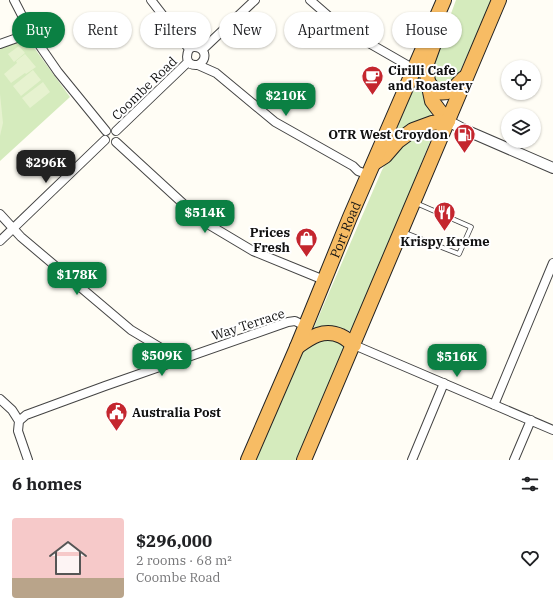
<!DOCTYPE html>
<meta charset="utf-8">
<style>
:root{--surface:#fff;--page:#f6f6f6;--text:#202124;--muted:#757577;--line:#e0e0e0;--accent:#0b8043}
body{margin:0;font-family:"IBM Plex Serif",serif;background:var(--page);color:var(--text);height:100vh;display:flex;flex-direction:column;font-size:15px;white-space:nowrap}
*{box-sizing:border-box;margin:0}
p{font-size:13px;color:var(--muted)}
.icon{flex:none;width:22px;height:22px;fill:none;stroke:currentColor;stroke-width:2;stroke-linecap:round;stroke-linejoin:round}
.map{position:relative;height:460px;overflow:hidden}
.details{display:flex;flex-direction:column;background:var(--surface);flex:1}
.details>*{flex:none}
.banner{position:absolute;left:12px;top:12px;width:529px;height:36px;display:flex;gap:8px}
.buttons{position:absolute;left:501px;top:60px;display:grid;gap:8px}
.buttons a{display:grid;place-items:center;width:40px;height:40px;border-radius:50%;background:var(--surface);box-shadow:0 1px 3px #0004;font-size:20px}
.price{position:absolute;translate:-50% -34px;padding:0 9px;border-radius:8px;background:var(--accent);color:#fff;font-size:13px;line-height:26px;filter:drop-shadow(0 1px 2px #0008)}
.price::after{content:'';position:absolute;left:50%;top:24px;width:12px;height:9px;margin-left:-6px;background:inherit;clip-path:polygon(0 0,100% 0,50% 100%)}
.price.on{background:#222;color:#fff}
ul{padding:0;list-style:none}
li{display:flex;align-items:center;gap:12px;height:100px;padding:0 12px}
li+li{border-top:1px solid var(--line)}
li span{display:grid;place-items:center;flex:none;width:112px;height:80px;border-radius:4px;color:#555}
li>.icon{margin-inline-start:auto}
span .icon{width:48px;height:48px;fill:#fffc;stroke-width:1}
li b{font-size:17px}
h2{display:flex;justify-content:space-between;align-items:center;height:48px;padding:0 12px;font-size:17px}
.chip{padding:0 14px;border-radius:18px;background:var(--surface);box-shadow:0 1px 3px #0004;font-size:14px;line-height:36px}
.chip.on{background:var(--accent);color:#fff}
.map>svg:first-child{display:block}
</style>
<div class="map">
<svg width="553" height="460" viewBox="0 0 553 460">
<rect width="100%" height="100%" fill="#fffdf5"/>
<path fill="#d5ebbd" d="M456,0h36l-36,80 -6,6 -12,1 -5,-8 -2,-11z
M27,38l43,59 -70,64v-113z
M419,76l2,1c2,15 2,20 12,32l-2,4 1,5 -39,19z
M431,125l-5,11 5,3 -78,193 -15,-5 -26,5 70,-162 9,-17z
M328,335l21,11 -48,114h-45l20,-48 19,-53 16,-20z"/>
<path fill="#e6f2cf" d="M19,46l6,7 -11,9 -6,-8z
M25,54l11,13 -10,7 -1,-1 -14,10 -7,-9 13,-11 -1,-2z
M33,70l8,10 -20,16 -8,-10z
M43,82l7,10 -20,16 -8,-10z
M0,94l3,29 -3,13z"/>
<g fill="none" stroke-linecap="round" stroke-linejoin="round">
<defs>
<path id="service" d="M403,232l56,22 12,-27 -55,-24"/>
<path id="minor" d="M14,0l17,33 27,39 48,59
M151,0l38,49
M310,0l31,27 73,42
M0,44l31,-11
M193,47c12,-1 16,12 5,18 -11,1 -13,-7 -9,-16z
M202,50l53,-50
M198,65l18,8 59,49 78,44 5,5 11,4
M116,131l72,-69
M116,142l85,78 52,31 71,29
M0,214l21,23 110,93 40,24 4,8
M0,241l105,-101
M354,345l199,85
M0,399l12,11 7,11 -1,10 10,29
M494,405l59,-142
M19,421l7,-6 79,-29 183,-64 7,-1 10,5
M412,460l32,-77
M514,460l17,-40"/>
<path id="tertiary" d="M448,121l15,8 90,39"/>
<g id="trunk">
<path d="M435,41l-9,25 2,16 4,19 6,8 10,12"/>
<path d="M428,82l8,10c16,3 18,-5 28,-14"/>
<path d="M374,163l11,-7 13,-15 15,-11 19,-7 16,-2"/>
<path d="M297,347c14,-10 27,-19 44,-11 5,2 8,6 13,9"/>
<path id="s1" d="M248,460l49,-113 53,-130 94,-217"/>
<path d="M304,460l195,-460"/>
</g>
</defs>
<use href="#service" stroke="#444" stroke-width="5.5"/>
<use href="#minor" stroke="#444" stroke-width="10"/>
<use href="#tertiary" stroke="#444" stroke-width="12"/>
<use href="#trunk" stroke="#222" stroke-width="16"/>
<use href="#service" stroke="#fff" stroke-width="4"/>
<use href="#minor" stroke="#fff" stroke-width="8"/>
<use href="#tertiary" stroke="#fff" stroke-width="10"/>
<use href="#trunk" stroke="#f7bc64" stroke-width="14"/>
</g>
<defs>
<symbol id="cafe-pin" viewBox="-11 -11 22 30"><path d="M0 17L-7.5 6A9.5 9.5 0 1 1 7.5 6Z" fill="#c4262e" stroke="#fff"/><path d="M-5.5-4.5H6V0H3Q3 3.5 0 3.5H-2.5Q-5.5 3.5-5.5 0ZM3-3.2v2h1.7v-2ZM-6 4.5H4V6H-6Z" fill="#fff"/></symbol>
<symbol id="fuel-pin" viewBox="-11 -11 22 30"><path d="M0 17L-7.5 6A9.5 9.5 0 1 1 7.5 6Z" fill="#c4262e" stroke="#fff"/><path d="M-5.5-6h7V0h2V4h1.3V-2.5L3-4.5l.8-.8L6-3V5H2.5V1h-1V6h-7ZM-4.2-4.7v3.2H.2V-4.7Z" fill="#fff"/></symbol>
<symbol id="restaurant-pin" viewBox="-11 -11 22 30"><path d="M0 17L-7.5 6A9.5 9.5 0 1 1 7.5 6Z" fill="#c4262e" stroke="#fff"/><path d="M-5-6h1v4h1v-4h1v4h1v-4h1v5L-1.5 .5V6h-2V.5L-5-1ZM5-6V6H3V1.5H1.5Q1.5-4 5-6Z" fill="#fff"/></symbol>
<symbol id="shop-pin" viewBox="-11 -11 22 30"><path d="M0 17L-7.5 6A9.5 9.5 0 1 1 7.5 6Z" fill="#c4262e" stroke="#fff"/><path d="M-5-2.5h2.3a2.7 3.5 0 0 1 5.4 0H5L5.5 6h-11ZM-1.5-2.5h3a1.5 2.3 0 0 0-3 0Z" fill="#fff"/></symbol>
<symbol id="civic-pin" viewBox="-11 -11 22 30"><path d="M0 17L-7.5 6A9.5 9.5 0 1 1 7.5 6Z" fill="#c4262e" stroke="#fff"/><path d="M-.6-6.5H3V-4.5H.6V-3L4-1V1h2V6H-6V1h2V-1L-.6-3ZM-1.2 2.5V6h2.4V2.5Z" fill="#fff"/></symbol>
</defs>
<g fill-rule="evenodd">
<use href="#cafe-pin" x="360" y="64" width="25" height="34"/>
<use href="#fuel-pin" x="452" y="122" width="25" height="34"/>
<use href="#restaurant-pin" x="432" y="200" width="25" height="34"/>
<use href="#shop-pin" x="294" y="226" width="25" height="34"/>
<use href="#civic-pin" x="104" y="400" width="25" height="34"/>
</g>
<g text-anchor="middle" stroke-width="4" stroke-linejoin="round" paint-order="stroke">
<g font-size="13" font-weight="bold" fill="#111" stroke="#fff" text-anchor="start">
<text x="388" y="75">Cirilli Cafe<tspan x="388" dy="15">and Roastery</tspan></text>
<text x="448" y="139" text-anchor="end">OTR West Croydon</text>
<text x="290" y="237" text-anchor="end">Prices<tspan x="290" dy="15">Fresh</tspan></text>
<text x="445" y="246" text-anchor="middle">Krispy Kreme</text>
<text x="132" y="417">Australia Post</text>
</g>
<g font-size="13" fill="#111" stroke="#fff">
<text transform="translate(144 88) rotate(-44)" y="5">Coombe Road</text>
<text dy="5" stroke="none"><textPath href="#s1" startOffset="250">Port Road</textPath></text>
<text transform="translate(248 324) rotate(-18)" y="5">Way Terrace</text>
</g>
</g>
</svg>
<div class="buttons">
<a><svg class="icon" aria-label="locate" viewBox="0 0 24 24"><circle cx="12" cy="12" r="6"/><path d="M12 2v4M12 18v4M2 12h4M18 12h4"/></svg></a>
<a><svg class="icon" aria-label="layers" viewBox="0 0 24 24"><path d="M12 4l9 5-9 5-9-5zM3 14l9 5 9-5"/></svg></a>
</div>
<b class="price" style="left:286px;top:117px">$210K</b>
<b class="price on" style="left:46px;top:184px">$296K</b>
<b class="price" style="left:205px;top:234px">$514K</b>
<b class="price" style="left:77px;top:296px">$178K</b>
<b class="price" style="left:162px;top:377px">$509K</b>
<b class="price" style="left:457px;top:378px">$516K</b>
<div class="banner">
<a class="chip on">Buy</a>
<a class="chip">Rent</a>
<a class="chip">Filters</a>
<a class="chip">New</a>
<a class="chip">Apartment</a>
<a class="chip">House</a>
</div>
</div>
<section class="details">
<h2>6 homes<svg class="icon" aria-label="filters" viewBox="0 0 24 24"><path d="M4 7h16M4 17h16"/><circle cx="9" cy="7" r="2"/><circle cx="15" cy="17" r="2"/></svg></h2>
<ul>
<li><span style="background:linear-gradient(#f6c9c9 75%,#b9a48a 0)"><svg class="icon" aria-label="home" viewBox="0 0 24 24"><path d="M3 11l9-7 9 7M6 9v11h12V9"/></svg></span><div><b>$296,000</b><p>2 rooms · 68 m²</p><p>Coombe Road</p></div><svg class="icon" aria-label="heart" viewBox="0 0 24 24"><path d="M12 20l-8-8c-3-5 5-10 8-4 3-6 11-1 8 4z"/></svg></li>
</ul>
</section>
